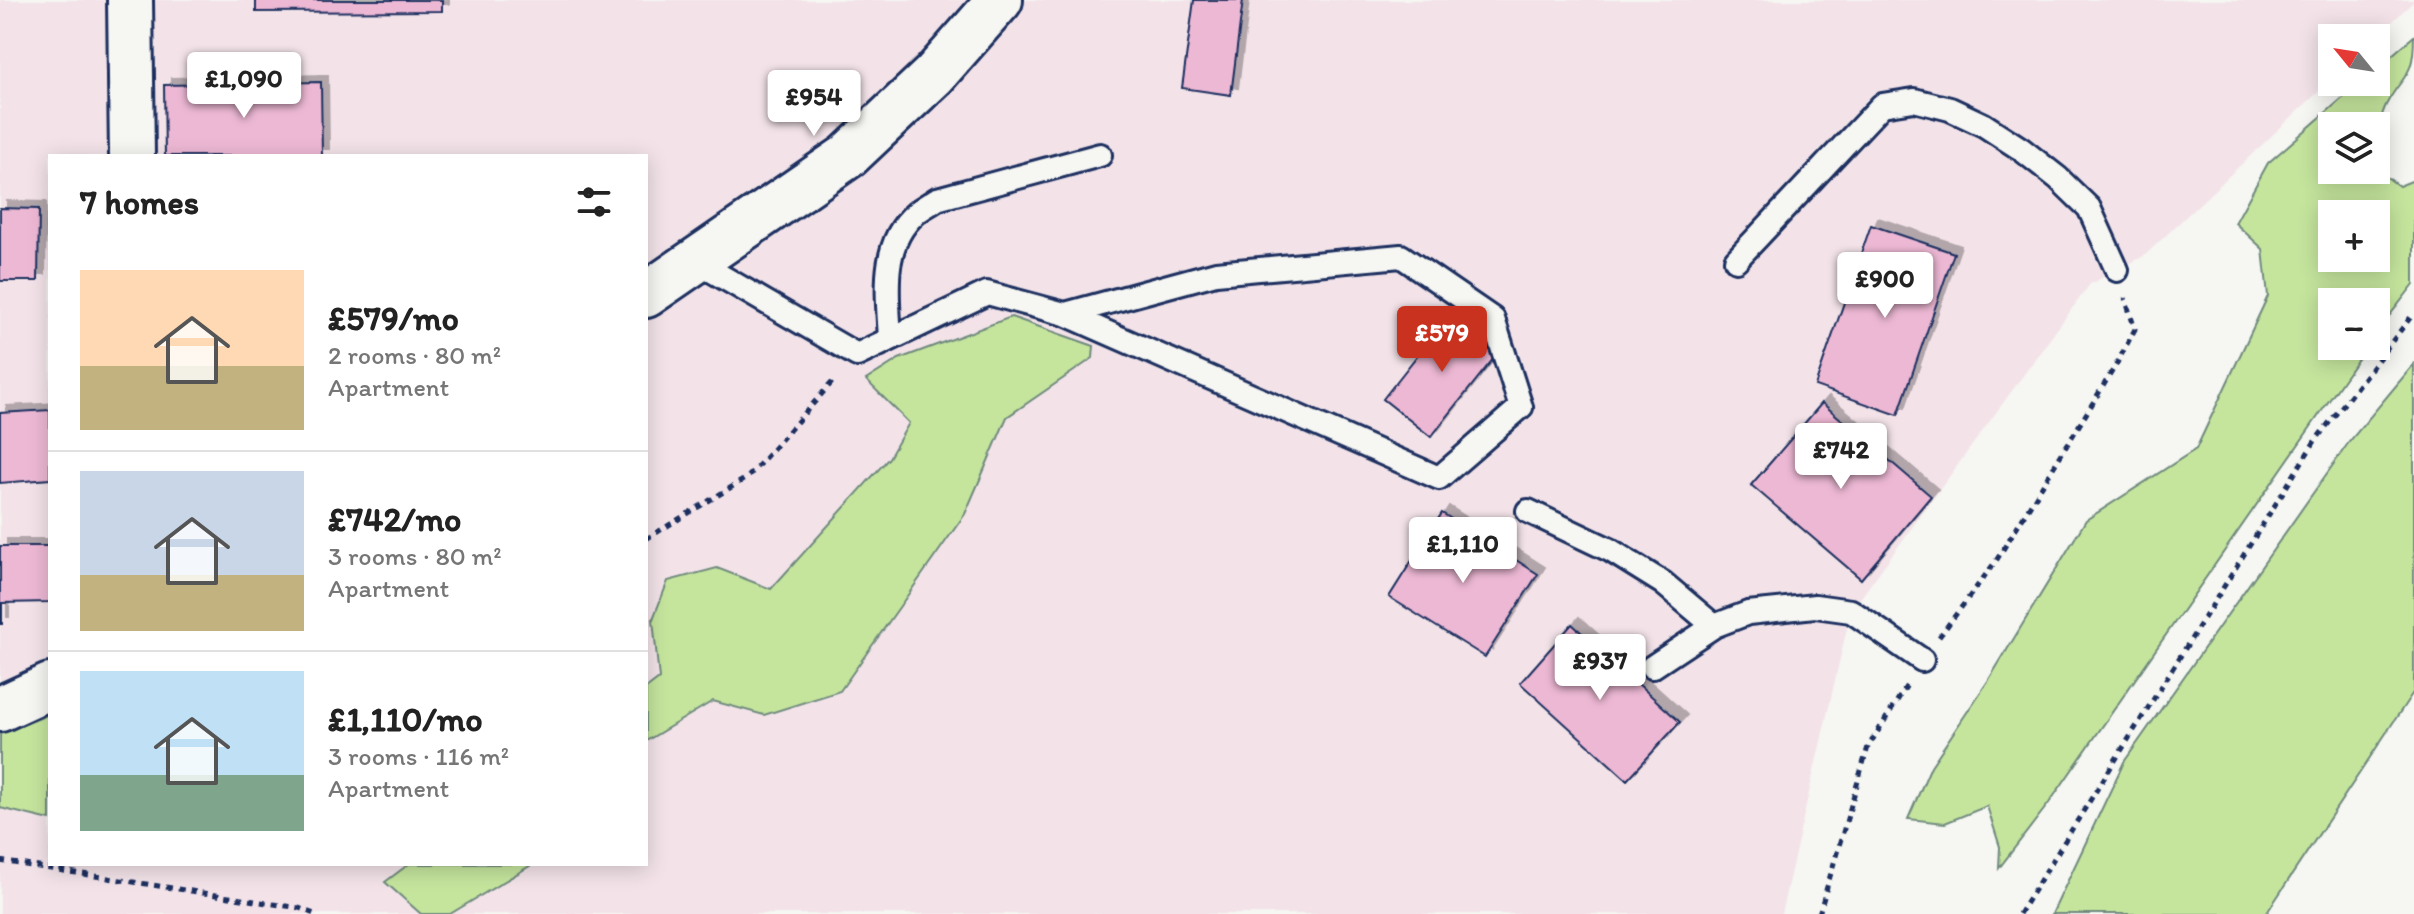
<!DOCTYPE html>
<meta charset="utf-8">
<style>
:root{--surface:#fff;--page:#f6f6f6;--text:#222;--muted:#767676;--line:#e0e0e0;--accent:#c8321e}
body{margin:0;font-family:Itim,sans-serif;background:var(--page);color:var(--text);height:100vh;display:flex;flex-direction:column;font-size:30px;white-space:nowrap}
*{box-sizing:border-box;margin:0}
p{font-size:26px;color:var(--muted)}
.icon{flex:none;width:44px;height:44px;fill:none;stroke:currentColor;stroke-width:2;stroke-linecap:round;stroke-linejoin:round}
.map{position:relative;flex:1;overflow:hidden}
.side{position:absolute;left:48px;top:154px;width:600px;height:712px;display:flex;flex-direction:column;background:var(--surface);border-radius:0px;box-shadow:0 4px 20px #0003}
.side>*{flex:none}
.needle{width:52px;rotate:300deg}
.controls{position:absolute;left:2318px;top:24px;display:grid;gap:16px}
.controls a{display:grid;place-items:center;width:72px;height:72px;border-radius:0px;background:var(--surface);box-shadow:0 4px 20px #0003;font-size:40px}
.price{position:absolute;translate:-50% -68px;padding:0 18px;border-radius:8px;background:#fff;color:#222;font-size:26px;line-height:52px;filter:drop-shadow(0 2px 4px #0008)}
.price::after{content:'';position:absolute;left:50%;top:48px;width:24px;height:18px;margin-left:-12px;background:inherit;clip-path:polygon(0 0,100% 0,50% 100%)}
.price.on{background:var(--accent);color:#fff}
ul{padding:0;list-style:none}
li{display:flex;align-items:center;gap:24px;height:200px;padding:0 32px}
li+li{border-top:2px solid var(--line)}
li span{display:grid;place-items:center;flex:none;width:224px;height:160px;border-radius:0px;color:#555}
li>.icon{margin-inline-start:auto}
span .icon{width:96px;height:96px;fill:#fffc;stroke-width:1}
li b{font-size:34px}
h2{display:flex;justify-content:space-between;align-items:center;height:96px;padding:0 32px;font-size:34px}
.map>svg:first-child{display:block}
</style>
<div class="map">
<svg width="2414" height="914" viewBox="0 0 2414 914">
<defs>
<filter id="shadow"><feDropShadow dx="7" dy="-7" stdDeviation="0" flood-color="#0004"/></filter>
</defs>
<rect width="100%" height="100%" fill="#f6f6f2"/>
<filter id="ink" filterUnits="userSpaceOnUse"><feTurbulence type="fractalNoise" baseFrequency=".0125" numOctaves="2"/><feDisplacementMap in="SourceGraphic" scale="16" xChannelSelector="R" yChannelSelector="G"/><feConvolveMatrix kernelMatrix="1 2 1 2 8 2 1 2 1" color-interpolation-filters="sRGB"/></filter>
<g filter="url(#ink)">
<path fill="#f3e3e9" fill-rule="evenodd" d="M0,0h2414v1l-39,37h-43v41l-188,177 -54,28 -239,327 -70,303h-1781zM50,156h596v708h-596z"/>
<path fill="#c5e59d" stroke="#708a7e" stroke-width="2" fill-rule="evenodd" d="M2414,36c0,43 -11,37 -28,69 -5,10 -7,22 -10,31v-10h-44v44l44,-1 23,17 15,-6v104l-38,49v-31h-44v44h35l-318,457 -50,65 1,-21 -13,-41 -42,17 -37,-4 23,-53 57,-85 98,-161 110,-71 72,-153 -5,-47 -28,-26 33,-60 93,-81h15v-13zM2376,214v44h-44v-44z
M1011,317l83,29 -1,12 -86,59 -42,97 -125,177 -76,24 -51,-14 -67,40v-52l13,-10 -6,-60 15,-38 49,-13 54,21 118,-131 20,-35 -43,-43 33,-21z
M2414,364v327l-148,223h-214l72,-152 225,-320z
M50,714v106l-50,-12v-74z
M409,864h124l-83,50h-29l-36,-32z"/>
<path fill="#edb8d4" stroke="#1b2f5e" stroke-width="2" filter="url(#shadow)" d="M256,0h186v11l-186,1z
M1194,0h49l-12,95 -49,-7z
M321,82l1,74h-157l-1,-71z
M0,208l39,1 -1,72h-38z
M1871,225l83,28 -56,162 -83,-29z
M1453,310l48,39 -70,88 -48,-38z
M1822,403l109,93 -70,83 -110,-94z
M50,410v69l-50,4v-70z
M1442,513l96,61 -53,83 -96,-60z
M0,546h50v56l-48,1v21h-2z
M1572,624l108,98 -53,58 -107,-97z"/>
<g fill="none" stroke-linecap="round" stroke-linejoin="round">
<defs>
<path id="service" d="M1736,260l146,-155 32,-5 36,9 34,16 37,24 37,29 31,30 28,62
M695,261l162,94 130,-62 78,21 374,164 82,-71 -28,-88 -92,-63 -185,17 -151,41
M890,339c-2,-42 -11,-95 26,-126 6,-5 14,-9 21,-14l163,-44
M1528,511l82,39 53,33 51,43
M1652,667l62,-41 34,-13 67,-7 36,5 71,49"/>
<path id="minor" d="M130,0l2,156"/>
<path id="tertiary" d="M646,295l202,-139 86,-81 66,-75
M0,709l50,-23"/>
</defs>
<use href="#service" stroke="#1b2f5e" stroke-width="28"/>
<use href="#minor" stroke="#1b2f5e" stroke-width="50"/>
<use href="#tertiary" stroke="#1b2f5e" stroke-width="50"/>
<path stroke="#1b2f5e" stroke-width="5" stroke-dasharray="6 6" stroke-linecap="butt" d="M646,539l102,-62 87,-98
M1939,637l57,-76 120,-196 19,-36 -10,-31
M0,861l299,47 15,6
M1819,914l49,-167 39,-62
M2019,914l296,-473 99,-128"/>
<use href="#service" stroke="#f6f6f2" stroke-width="22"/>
<use href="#minor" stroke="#f6f6f2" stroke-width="44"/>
<use href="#tertiary" stroke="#f6f6f2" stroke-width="44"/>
</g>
</g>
</svg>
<div class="controls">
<a><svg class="needle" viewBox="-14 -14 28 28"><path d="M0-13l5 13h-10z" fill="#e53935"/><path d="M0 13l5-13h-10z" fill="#767676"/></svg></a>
<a><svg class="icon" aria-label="layers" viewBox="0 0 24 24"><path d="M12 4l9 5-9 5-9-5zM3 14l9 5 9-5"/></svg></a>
<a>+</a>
<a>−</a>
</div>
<b class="price" style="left:244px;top:120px">£1,090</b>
<b class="price" style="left:814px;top:138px">£954</b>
<b class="price" style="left:1885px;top:320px">£900</b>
<b class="price on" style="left:1442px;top:374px">£579</b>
<b class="price" style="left:1841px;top:491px">£742</b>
<b class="price" style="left:1463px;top:585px">£1,110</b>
<b class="price" style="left:1600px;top:702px">£937</b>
<section class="side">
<h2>7 homes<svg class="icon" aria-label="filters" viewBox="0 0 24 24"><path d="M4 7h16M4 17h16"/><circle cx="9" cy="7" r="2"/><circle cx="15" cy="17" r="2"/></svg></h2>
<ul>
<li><span style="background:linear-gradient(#ffd9b3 60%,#c2b280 0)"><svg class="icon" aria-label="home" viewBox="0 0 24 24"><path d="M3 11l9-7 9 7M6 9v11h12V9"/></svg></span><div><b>£579/mo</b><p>2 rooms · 80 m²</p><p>Apartment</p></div></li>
<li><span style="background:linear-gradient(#c9d6e8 65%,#c2b280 0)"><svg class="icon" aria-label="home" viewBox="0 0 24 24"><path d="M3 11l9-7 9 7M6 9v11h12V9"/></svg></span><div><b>£742/mo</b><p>3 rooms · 80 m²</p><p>Apartment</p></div></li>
<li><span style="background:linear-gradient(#bfe0f5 65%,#7fa58c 0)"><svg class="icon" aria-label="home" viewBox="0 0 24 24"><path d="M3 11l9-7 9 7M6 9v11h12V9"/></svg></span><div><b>£1,110/mo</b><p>3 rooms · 116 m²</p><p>Apartment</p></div></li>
</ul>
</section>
</div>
